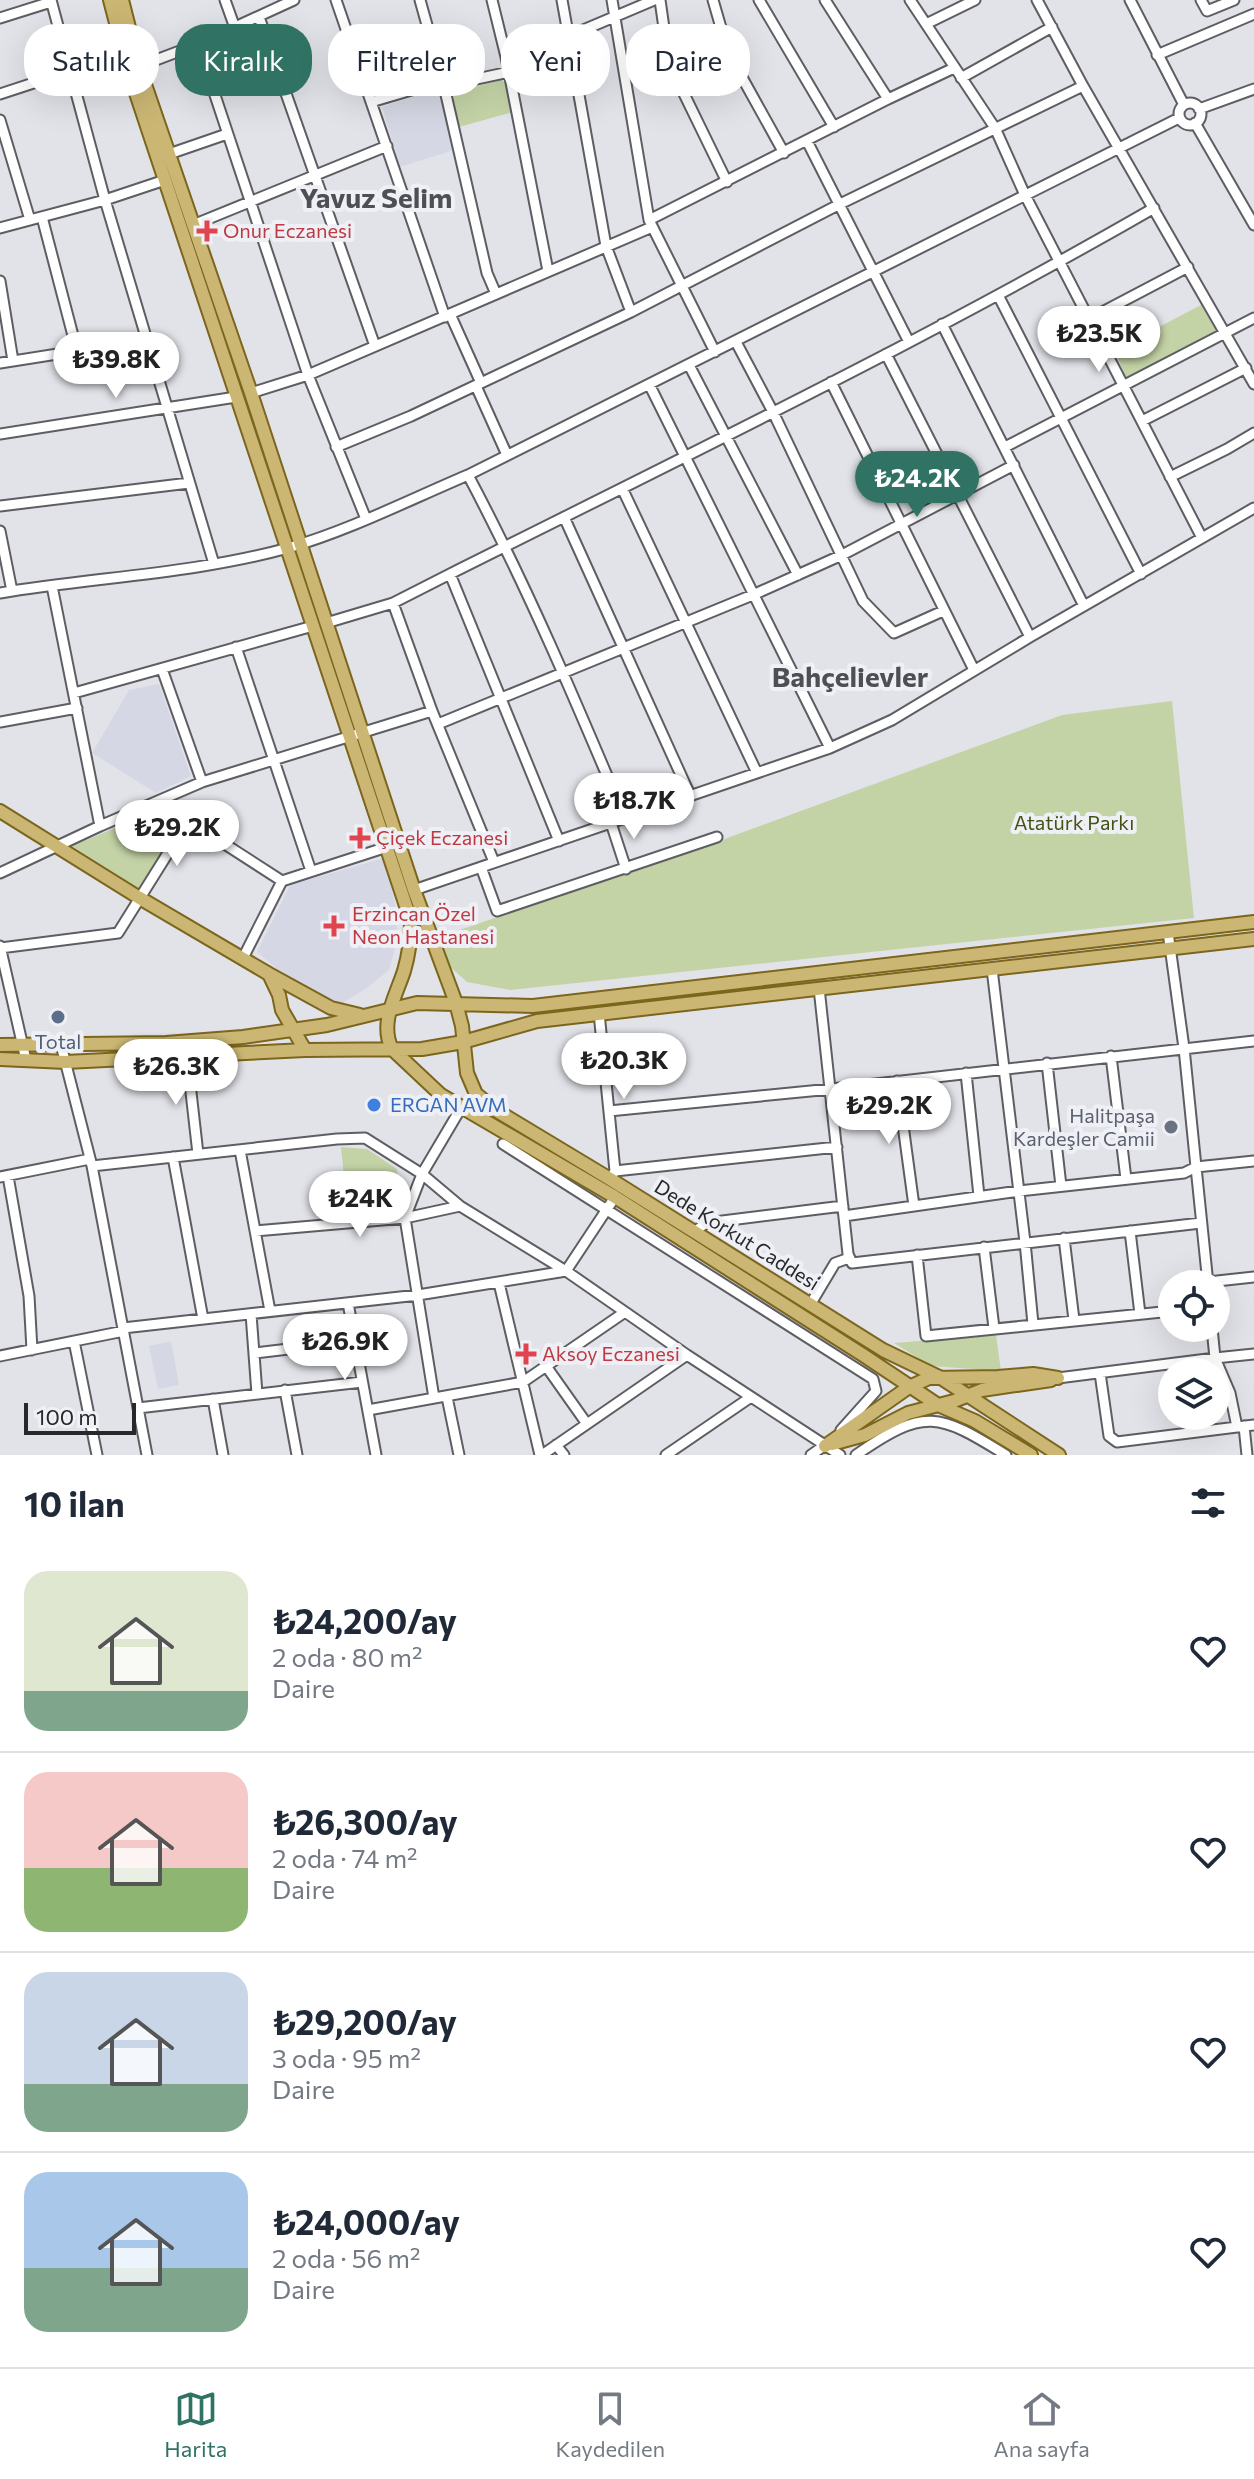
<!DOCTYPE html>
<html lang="tr">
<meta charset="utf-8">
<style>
:root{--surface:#fff;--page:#f2f2f3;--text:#1f2937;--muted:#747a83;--line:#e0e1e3;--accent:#307365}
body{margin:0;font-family:Commissioner,sans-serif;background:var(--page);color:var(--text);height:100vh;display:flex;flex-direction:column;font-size:30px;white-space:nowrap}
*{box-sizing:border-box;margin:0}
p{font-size:26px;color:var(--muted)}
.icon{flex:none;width:44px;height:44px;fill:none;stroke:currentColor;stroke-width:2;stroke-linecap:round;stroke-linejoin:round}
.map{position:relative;height:1455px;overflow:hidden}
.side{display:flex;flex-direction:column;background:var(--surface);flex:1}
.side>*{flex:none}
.hud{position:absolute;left:24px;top:24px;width:800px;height:72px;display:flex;gap:16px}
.buttons{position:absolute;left:1158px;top:1270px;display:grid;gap:16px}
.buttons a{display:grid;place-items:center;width:72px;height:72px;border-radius:50%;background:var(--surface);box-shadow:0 8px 32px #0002;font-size:40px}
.scale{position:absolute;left:24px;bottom:20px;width:112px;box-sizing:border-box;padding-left:8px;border:4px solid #27282a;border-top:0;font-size:22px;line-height:28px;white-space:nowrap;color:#27282a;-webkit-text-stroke:6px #eff0f6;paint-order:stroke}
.price{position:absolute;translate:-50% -68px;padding:0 18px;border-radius:28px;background:#fff;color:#222;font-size:26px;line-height:52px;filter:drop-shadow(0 2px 4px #0008)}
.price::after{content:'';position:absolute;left:50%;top:48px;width:24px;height:18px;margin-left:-12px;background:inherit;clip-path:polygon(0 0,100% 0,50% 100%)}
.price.on{background:var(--accent);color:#fff}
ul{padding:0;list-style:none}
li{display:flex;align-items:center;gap:24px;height:200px;padding:0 24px}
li+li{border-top:2px solid var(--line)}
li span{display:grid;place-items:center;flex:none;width:224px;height:160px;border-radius:24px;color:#555}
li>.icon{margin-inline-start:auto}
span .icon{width:96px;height:96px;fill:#fffc;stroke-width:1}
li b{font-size:34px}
h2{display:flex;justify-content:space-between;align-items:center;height:96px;padding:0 24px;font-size:34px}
.pill{padding:0 28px;border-radius:32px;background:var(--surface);box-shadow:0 8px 32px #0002;font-size:28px;line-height:72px}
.pill.on{background:var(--accent);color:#fff}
.dock{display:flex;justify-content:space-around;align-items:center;height:112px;border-top:2px solid var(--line);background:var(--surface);font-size:22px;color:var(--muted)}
.dock a{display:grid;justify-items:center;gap:4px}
.dock .on{color:var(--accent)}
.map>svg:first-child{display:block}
</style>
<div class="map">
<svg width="1254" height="1455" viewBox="0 0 1254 1455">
<rect width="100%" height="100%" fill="#e2e3e9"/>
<path fill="#d5d8e4" d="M439,89l15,61 -54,17 -18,-60z
M159,684l32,92 -35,17 -64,-40 37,-63z
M384,858l13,54v29l-8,29 -25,20 -22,13 -12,-3 -53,-31 -20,-17 33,-67z
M171,1341l8,44 -21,4 -9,-43z"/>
<path fill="#c3d3a6" d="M502,80l3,3 8,29 -54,15 -9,-34z
M1201,305l15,26 -87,47 -4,-2 -10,-26z
M1172,701l22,217 -684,72 -43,-8 -21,-19 -7,-26 280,-96 343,-126z
M158,810l20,15 -38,64 -68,-43z
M341,1147l26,2 30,20 6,42 -55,5z
M996,1335l5,36 -70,-5 -37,-23z"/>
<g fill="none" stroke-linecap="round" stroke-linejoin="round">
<defs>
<path id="minor" d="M51,0l54,200 109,364
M225,0l10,28
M336,0l109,317
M420,0l24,86 43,187 9,21
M492,0l14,57 42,214
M562,0l44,246 25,66
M612,0l37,220 66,132
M660,0l9,63 58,119
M713,0l15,52 56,101
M759,0l75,127
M825,0l63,99
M910,0l85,128 30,67 177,343
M1037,0l46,86 171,298
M1130,0l54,105
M1201,0l6,11 27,-11
M259,17l116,329
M0,18l51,-16
M926,24l49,-24
M198,44l110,331 58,144
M1157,55l97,-41
M506,57l63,-21 85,-36
M135,68l63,-24 96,-44
M673,72l55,-20
M961,78l91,-51
M444,86l65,-14
M0,94l70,-23 61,-14
M371,102l71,-21
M1179 114a11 11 0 1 1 22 0a11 11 0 1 1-22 0Z
M1199,109l55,-20
M0,120l30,100
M1195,123l59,102
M807,141l102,201
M169,154l58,-20
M42,217l35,134
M649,220l239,-121 66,-31
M193,225l194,-79
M0,228l105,-28 60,-20
M0,281l13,80
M998,295l143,279
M450,314l31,69
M1089,319l99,-52
M942,324l142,282
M736,342l37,70 90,189 31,32 49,-22
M886,354l144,283
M0,363l146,-23
M689,365l109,210
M831,382l143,288
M649,384l181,364
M476,386l31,69
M251,393l57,-18 344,-148
M1142,421l104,-53
M0,434l236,-37
M336,447l75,-31 220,-104 209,-108 243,-118
M1005,447l249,-129
M468,475c59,111 108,227 157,343
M1170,477l57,-28 27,-16
M622,488l135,285
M0,506l189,-23
M564,517l126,278
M0,531l12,60
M450,574l109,267
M52,586l48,240
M0,593c96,-16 194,-19 288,-45 62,-18 121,-48 180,-73l711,-357
M393,603l39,108 62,151
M326,623l67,-20 57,-29c236,-118 475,-234 704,-366
M236,647l75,224
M162,669l40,113
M74,693l239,-67
M0,722l77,-14
M438,724l317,-130 87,-39 172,-90
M158,801l124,80
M611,823l15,46
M481,867l16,44 220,-74
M0,873l100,-47 102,-44 230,-71
M414,890l416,-142 62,-28 138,-83 224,-129
M0,946l26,114
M0,948l118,-15 70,-112
M243,958l39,-77 105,-34
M992,969l33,273 8,82
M819,988l29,266 4,9 349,-40
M599,1013l16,158 -3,5
M61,1045l31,121 55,289
M1111,1056l15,123
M187,1057l11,97
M1047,1063l14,123
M966,1073l13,123
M897,1081l17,125
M609,1111l222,-22 423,-48
M503,1144l370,235 3,12 -35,39
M240,1150l30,161
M173,1157l30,162
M92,1166l245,-27 28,-1 57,36 38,32 106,65 121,84 153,100
M615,1171l222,-24
M8,1176l21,120 3,54
M0,1177l90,-18
M844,1216l175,-25 165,-18 12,-6 -12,-119 -16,-116
M255,1231l150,-13 55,-12
M1130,1231l10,83
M694,1232l12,-9 137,-17
M1064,1238l10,82
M984,1247l10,81
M917,1255l9,81 246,-25
M1208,1282l46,-5
M499,1283l41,172
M1208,1284l-12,-117 58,-6
M348,1303l28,152
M810,1305l25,-42 14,-5
M251,1314l6,80
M123,1328l295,-33 148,-24 49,-74
M74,1341l23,114
M255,1353l101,-12
M1254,1354l-39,4 15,35 7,34 17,-2
M0,1356l124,-25
M546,1366l41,58
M1100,1373l9,63 8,6 120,-15
M1058,1378l157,-20 -3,-30
M285,1390l12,65
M447,1397l12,58
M434,1398l-29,-180 17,-44 39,-66
M213,1399l10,56
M138,1408l224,-26
M368,1410l155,-28 102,-70
M1244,1426l3,29
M556,1445l8,10
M542,1455l145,-100
M666,1455l85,-58
M811,1455l17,-12
M856,1455c69,-48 82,-42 150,0"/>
<path id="major" d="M110,0l18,69 283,852c0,17 -2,33 -7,50 -8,25 -25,52 -12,78l49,46 174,102 248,158 75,50 37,16 56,34
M122,0l17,67 112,326 163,497 42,113 6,23 5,47 9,21 21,17 113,68 273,171 58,28 118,77
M0,811l138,86 131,77 62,34 29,7
M269,974l10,21 3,15 23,40
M0,1045l166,-2 77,-6 84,-12 90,-22 116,3 721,-84
M0,1059l66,3 239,-12 117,-1 41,-7 74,-21 717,-82
M832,1444l33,-9 43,-22 46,-12 28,-11 69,-10
M825,1446l84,-59 20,-9 69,-1 35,-3 25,4"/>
</defs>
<use href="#minor" stroke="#5d5e63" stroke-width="13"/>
<use href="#major" stroke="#7c661d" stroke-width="16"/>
<use href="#minor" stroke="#fff" stroke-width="9"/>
<use href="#major" stroke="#cbb773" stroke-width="12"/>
</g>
<g fill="#e0444e" stroke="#eff0f6" stroke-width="3">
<path d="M203 219h8v8h8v8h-8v8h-8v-8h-8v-8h8z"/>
<path d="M356 826h8v8h8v8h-8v8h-8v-8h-8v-8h8z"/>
<path d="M330 914h8v8h8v8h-8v8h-8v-8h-8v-8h8z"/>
<path d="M522 1342h8v8h8v8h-8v8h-8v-8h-8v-8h8z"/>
</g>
<circle fill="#5c6f8a" stroke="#eff0f6" stroke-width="3" cx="58" cy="1017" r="8"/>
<circle fill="#3f7fe0" stroke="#eff0f6" stroke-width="3" cx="374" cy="1105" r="8"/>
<circle fill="#6b7280" stroke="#eff0f6" stroke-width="3" cx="1171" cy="1127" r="8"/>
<g text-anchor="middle" stroke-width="8" stroke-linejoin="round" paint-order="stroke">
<g font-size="20" fill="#be3a42" stroke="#eff0f6" text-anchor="start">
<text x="223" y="238">Onur Eczanesi</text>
<text x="376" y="845">Çiçek Eczanesi</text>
<text x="352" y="921">Erzincan Özel<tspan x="352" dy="23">Neon Hastanesi</tspan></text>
<text x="542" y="1361">Aksoy Eczanesi</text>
</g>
<g font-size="20" fill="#435314" stroke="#eff0f6">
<text x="1074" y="830">Atatürk Parkı</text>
</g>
<g font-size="20" fill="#4e5e75" stroke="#eff0f6">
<text x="58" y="1049">Total</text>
</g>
<g font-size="20" fill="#366cbe" stroke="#eff0f6" text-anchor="start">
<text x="390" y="1112">ERGAN AVM</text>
</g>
<g font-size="20" fill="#5b616d" stroke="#eff0f6" text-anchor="end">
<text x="1155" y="1123">Halitpaşa<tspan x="1155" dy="23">Kardeşler Camii</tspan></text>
</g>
<g font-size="20" fill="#27282a" stroke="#eff0f6">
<text transform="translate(737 1235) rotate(32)" y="7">Dede Korkut Caddesi</text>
</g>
<g font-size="28" font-weight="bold" fill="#4e4f54" stroke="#eff0f6">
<text x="376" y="208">Yavuz Selim</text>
<text x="850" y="687">Bahçelievler</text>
</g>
</g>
</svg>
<div class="buttons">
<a><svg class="icon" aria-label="locate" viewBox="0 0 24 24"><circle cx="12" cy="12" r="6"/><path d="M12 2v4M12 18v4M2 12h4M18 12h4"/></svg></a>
<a><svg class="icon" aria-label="layers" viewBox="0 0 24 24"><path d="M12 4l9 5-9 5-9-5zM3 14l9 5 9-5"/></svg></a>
</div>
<div class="scale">100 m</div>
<b class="price" style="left:1099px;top:374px">₺23.5K</b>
<b class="price" style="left:116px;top:400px">₺39.8K</b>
<b class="price on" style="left:917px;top:519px">₺24.2K</b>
<b class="price" style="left:634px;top:841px">₺18.7K</b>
<b class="price" style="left:177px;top:868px">₺29.2K</b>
<b class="price" style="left:624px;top:1101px">₺20.3K</b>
<b class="price" style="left:176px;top:1107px">₺26.3K</b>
<b class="price" style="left:889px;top:1146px">₺29.2K</b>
<b class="price" style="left:360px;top:1239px">₺24K</b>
<b class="price" style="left:345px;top:1382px">₺26.9K</b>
<div class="hud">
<a class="pill">Satılık</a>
<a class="pill on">Kiralık</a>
<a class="pill">Filtreler</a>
<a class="pill">Yeni</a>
<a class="pill">Daire</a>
</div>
</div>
<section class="side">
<h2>10 ilan<svg class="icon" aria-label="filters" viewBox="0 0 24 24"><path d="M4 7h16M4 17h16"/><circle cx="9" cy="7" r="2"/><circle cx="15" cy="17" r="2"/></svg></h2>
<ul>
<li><span style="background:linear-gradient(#dfe7d0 75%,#7fa58c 0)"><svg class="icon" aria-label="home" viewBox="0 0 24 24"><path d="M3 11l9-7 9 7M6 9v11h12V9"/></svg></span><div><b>₺24,200/ay</b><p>2 oda · 80 m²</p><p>Daire</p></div><svg class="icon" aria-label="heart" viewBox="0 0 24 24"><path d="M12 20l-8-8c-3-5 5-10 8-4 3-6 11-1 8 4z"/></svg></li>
<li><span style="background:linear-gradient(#f6c9c9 60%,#8fb573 0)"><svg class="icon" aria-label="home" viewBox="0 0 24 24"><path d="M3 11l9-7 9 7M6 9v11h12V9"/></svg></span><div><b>₺26,300/ay</b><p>2 oda · 74 m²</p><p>Daire</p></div><svg class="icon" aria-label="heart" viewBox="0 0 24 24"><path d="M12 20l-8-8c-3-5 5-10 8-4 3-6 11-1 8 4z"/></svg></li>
<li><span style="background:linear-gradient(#c9d6e8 70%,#7fa58c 0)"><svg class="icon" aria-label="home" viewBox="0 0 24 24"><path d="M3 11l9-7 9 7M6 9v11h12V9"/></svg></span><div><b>₺29,200/ay</b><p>3 oda · 95 m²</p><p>Daire</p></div><svg class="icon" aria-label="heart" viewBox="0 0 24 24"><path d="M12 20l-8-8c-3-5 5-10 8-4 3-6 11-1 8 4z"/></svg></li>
<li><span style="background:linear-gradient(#a9c7e8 60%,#7fa58c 0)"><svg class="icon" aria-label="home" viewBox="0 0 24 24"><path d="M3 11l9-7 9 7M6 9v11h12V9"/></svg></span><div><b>₺24,000/ay</b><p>2 oda · 56 m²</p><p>Daire</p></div><svg class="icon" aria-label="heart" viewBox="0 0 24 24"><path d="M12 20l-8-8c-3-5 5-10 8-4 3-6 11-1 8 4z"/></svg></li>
</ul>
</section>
<nav class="dock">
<a class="on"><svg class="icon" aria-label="map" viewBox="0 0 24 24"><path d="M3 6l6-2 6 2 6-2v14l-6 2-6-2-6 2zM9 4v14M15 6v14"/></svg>Harita</a>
<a><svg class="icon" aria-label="saved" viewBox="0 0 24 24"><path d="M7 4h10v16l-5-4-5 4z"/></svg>Kaydedilen</a>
<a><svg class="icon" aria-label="home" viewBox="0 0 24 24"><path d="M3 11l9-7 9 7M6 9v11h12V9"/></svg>Ana sayfa</a>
</nav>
